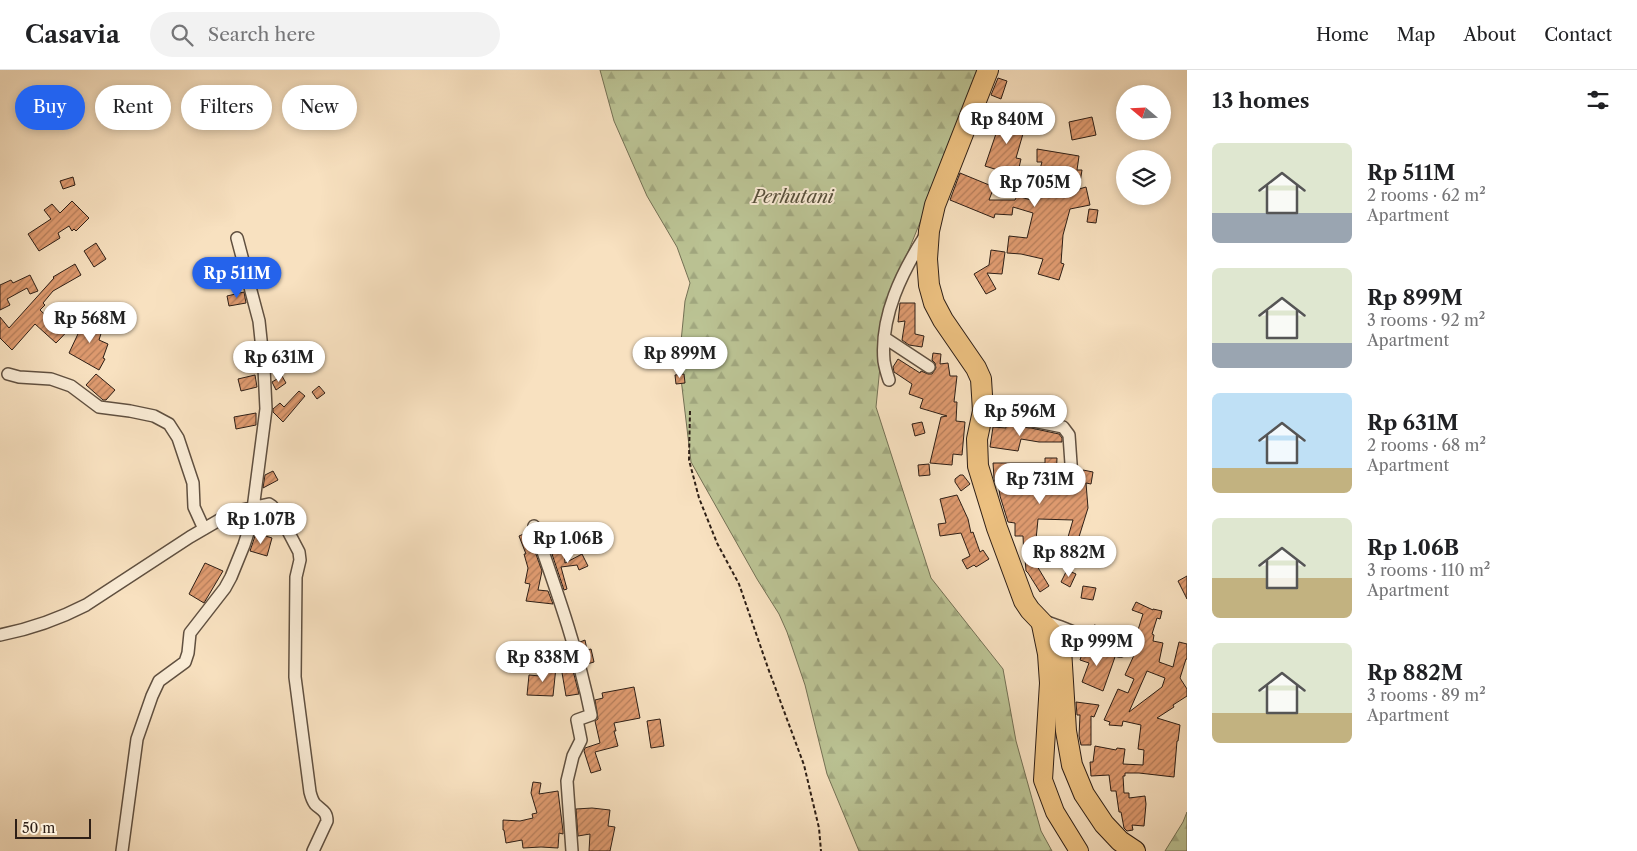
<!DOCTYPE html>
<meta charset="utf-8">
<style>
:root{--surface:#fff;--page:#f2f2f2;--text:#202124;--muted:#757577;--line:#e0e0e0;--accent:#2563eb}
body{margin:0;font-family:"Libre Caslon Text",serif;background:var(--page);color:var(--text);height:100vh;display:flex;flex-direction:column;font-size:19px;white-space:nowrap}
*{box-sizing:border-box;margin:0}
p{font-size:16px;color:var(--muted)}
.icon{flex:none;width:28px;height:28px;fill:none;stroke:currentColor;stroke-width:2;stroke-linecap:round;stroke-linejoin:round}
.map{position:relative;flex:1;overflow:hidden}
.details{display:flex;flex-direction:column;background:var(--surface);width:450px}
.details>*{flex:none}
.hud{position:absolute;left:15px;top:15px;width:475px;height:45px;display:flex;gap:10px}
.needle{width:32px;rotate:289deg}
.buttons{position:absolute;left:1116px;top:15px;display:grid;gap:10px}
.buttons a{display:grid;place-items:center;width:55px;height:55px;border-radius:50%;background:var(--surface);box-shadow:0 2px 8px #0003;font-size:25px}
.scale{position:absolute;left:15px;bottom:12px;width:76px;box-sizing:border-box;padding-left:5px;border:2px solid #2e1f16;border-top:0;font-size:14px;line-height:18px;white-space:nowrap;color:#2e1f16;-webkit-text-stroke:4px #faecd6;paint-order:stroke}
.price{position:absolute;translate:-50% -42px;padding:0 11px;border-radius:18px;background:#fff;color:#222;font-size:16px;line-height:32px;filter:drop-shadow(0 1px 2px #0008)}
.price::after{content:'';position:absolute;left:50%;top:30px;width:15px;height:11px;margin-left:-8px;background:inherit;clip-path:polygon(0 0,100% 0,50% 100%)}
.price.current{background:var(--accent);color:#fff}
ul{padding:0;list-style:none}
li{display:flex;align-items:center;gap:15px;height:125px;padding:0 25px}
li span{display:grid;place-items:center;flex:none;width:140px;height:100px;border-radius:8px;color:#555}
li>.icon{margin-inline-start:auto}
span .icon{width:60px;height:60px;fill:#fffc;stroke-width:1}
li b{font-size:21px}
h2{display:flex;justify-content:space-between;align-items:center;height:60px;padding:0 25px;font-size:21px}
.pill{padding:0 18px;border-radius:22px;background:var(--surface);box-shadow:0 2px 8px #0003;font-size:18px;line-height:45px}
.pill.current{background:var(--accent);color:#fff}
header{display:flex;align-items:center;gap:30px;box-sizing:border-box;height:70px;padding:0 25px;background:var(--surface);border-bottom:1px solid var(--line)}
header strong{font-size:24px}
nav{display:flex;gap:28px;margin-inline-start:auto;font-size:18px}
.search{width:350px;height:45px;background:var(--page);display:flex;align-items:center;gap:12px;box-sizing:border-box;padding:0 18px;border-radius:28px;color:var(--muted);font-size:19px}
main{display:flex;flex:1;min-height:0}
.map>svg:first-child{display:block}
</style>
<header>
<strong>Casavia</strong>
<div class="search"><svg class="icon" aria-label="search" viewBox="0 0 24 24"><circle cx="10" cy="10" r="6"/><path d="M15 15l6 6"/></svg>Search here</div>
<nav><a>Home</a><a>Map</a><a>About</a><a>Contact</a></nav>
</header>
<main>
<div class="map">
<svg width="1187" height="781" viewBox="0 0 1187 781">
<defs>
<pattern id="forest-firs" width="22" height="20" patternUnits="userSpaceOnUse" patternTransform="scale(1.25)"><rect width="22" height="20" fill="#bbc394"/><path d="M5 1l3.5 6h-7zM16 11l3.5 6h-7z" fill="#a1a77f"/></pattern>
<pattern id="building-hatch" width="6" height="6" patternUnits="userSpaceOnUse" patternTransform="scale(1.25)"><rect width="6" height="6" fill="#de9a6f"/><path d="M-1 1l2-2M0 6l6-6M5 7l2-2" fill="none" stroke="#b47d5a"/></pattern>
</defs>
<rect width="100%" height="100%" fill="#f8e1c0"/>
<filter id="stains"><feTurbulence type="fractalNoise" baseFrequency=".004" numOctaves="4"/><feColorMatrix values="0 0 0 0 .2 0 0 0 0 .09 0 0 0 0 .02 0 0 0 .5 -.17"/></filter>
<radialGradient id="worn" r=".72"><stop offset=".6" stop-color="#630" stop-opacity="0"/><stop offset="1" stop-color="#630" stop-opacity=".3"/></radialGradient>
<path fill="url(#forest-firs)" stroke="#747155" d="M600,0h382l-96,236 -10,101 55,171 72,91 13,72 25,90 11,20h-193l-32,-77 -22,-89 -18,-53 -8,-18 -22,-35 -66,-117 -12,-100 6,-61 5,-18 -13,-36 -30,-51 -33,-75z
M1187,742v39h-22l18,-29z"/>
<path fill="url(#building-hatch)" stroke="#2e1f16" fill-rule="evenodd" d="M998,8l9,3 -6,18 -10,-4z
M1008,42l14,3 -1,3 6,2 -11,38 5,1 -4,17 -32,-10 16,-47 5,1z
M1092,47l4,18 -24,5 -3,-18z
M1037,79l42,7 -2,14h5l-3,19 7,-2 4,18 -20,4 -7,26 -2,28 3,1 -5,16 -21,-6 5,-15 -22,-5 -14,-1 2,-17 18,2 6,-25 -20,-6 -1,8 -17,-1 -1,4 -44,-18 10,-27 34,14 -5,13h26l2,-4 14,4 11,-38h-5z
M73,107l2,8 -12,4 -3,-8z
M72,131l17,17 -13,13 -2,-2 -2,2 -3,-5 -11,7 2,5 -21,13 -11,-17 23,-15 -7,-9 8,-6 8,9z
M1089,139l9,1 -2,13 -9,-1z
M96,173l10,16 -12,8 -10,-16z
M991,180l14,2 -3,22 -15,-1 9,16 -10,5 -12,-20 15,-9z
M75,194l6,11 -28,16 -10,12 2,2 -5,5 13,12 17,-18 12,12 -26,27 -21,-19 -23,26 -12,-12v-21l9,11 45,-50 -1,-1z
M30,205l8,16 -8,3 -3,-6 -20,11 3,6 -10,5v-25l11,-5 2,3z
M244,222l2,11 -17,3 -2,-10z
M900,233h15v31l9,2 -2,11 -13,-2 -7,-5 3,-19 -7,1z
M85,249l19,5 -5,16 9,4 -5,14 2,1 -6,11 -30,-17z
M933,283l8,1 -1,10 8,-1 2,13h7l-3,26h3l-1,19 9,1 -3,33 -9,-1 -1,11 -22,-2 11,-46 6,-1 -27,-8 3,-9 -14,-5 3,-10 -18,-12 -1,-5 5,-8 22,14 1,-2 7,3h4l4,-6 -1,-5 -3,-3z
M96,304l19,16 -9,10h-3l-17,-15z
M684,304l1,9 -9,1 -1,-9z
M255,305l2,12 -16,4 -3,-12z
M282,306l4,7 -10,7 -4,-8z
M319,316l6,7 -8,6 -5,-7z
M299,321l6,5 -22,26 -10,-10v-3l7,-6 4,4z
M1057,339h6v10l-7,-1z
M256,343v12l-20,4 -2,-12z
M922,352l3,11 -10,3 -3,-12z
M1006,356l25,2 28,6 3,4v4h-23l-18,-3 -3,12 -28,-4 3,-20 13,1z
M1045,388h12l-1,23h9l4,4h4l8,-3 2,-12 10,2 -2,12 -5,-1 2,25 -10,32 -10,-3 5,-17 -35,-1 -3,31 9,-4 5,15 -12,5 12,20 -9,6 -12,-19 -2,-2 -1,-13h-1l-1,-22h-8v-13l-7,-1 -8,-26 -2,-14h-3l-1,-4 -1,-15h52z
M929,394l1,11 -11,1 -1,-11z
M273,401l5,9 -15,8 2,-13z
M960,405h3l7,9 -9,7 -6,-9v-3z
M957,425l11,24 3,14 2,-1 7,20 3,-2 6,9 -13,8 -2,-2 -7,4 -5,-9 8,-4 -9,-23 -21,3 -2,-12 8,-1 -6,-24z
M528,462l14,39 -4,19 10,1 5,13 -27,-3 4,-17 -5,-1 3,-15 -4,-14h2l-7,-18z
M256,463l16,5 -5,18 -17,-5z
M1063,469l9,3 -2,7 -8,-2z
M564,481l1,12 17,-9 6,12 -9,4 -2,-5 -16,2 6,22 -3,1 -12,-36z
M205,493l18,8 -19,32 -15,-9z
M1067,500l9,4 -6,13 -9,-5z
M1187,506v23l-9,-18z
M1083,516l13,2 -3,12 -12,-2z
M1136,532l17,8v-1l9,2 -2,8 -3,-1 -5,16 2,1 -1,6 10,2 -4,19 14,5 6,-25 8,2v15h-1l-6,19 7,11v7l-14,9 1,2 -17,11 23,7 -2,16h-1l-3,36 -35,-4h-14v3h-2l1,17h5v5l16,-2 1,8 -2,22 -12,-1 1,5 -6,1 -3,-3 -3,-16h-2l-3,-21h-5l-2,-16 -18,1 -1,-14h3l2,-16 21,4 1,-2 8,1 -2,15 20,1 1,-15 -6,-1 3,-24 -18,-4 -1,5 -13,-1 1,-3 -6,-2 14,-31 10,4 6,-14 -9,-4 10,-22 -8,-3 -1,-4 -4,-2 -29,-12 1,-7 28,6 1,-3 14,5 6,-19 -11,-4zM1147,601l18,7 -3,9 -33,25z
M585,570l2,10 4,-1 3,13 -7,2 -7,-22z
M1085,575l30,12 -12,34 -21,-9 7,-19 -9,-3z
M570,589l9,35 -13,2 -6,-35z
M541,596l15,1 -3,29 -26,-1 2,-20 11,1z
M634,617l6,31 -26,5 2,8h-2l4,15 -23,6 6,18 -10,3 -7,-22 1,-3 15,-5 -5,-22 3,-2 -3,-19 8,-2 -1,-5z
M1076,632l23,3 -5,12 -3,-1v29h-10l-2,-9 1,-21h-3z
M660,649l4,27 -13,2 -4,-27z
M533,712l8,1 -2,11 19,-3 5,40v3l-4,-1 -1,15 -17,-1 -18,1 -1,-8 -16,3 -2,-13h-1v-10l17,1 13,-3 -1,-4 5,-1 -6,-20z
M592,738l18,2 -2,16 7,1 -5,24h-21l1,-17 -12,2 -2,-27z"/>
<g fill="none" stroke-linecap="round" stroke-linejoin="round">
<defs>
<path id="street" d="M237,168l22,83 5,47 2,41 -13,100
M885,268l44,29
M8,304l11,3 32,2 20,7 28,21 31,4 24,5 15,8 9,14 15,45 1,24 10,22
M889,310c-2,-6 -4,-13 -5,-19 -4,-45 18,-89 41,-125
M983,341l80,16 6,8 3,43
M534,456c22,63 44,124 57,189l-14,5 4,20 -8,16 -6,25 5,70
M1043,551c27,7 51,22 77,30
M0,565c30,-6 59,-16 86,-30l104,-68 43,-25 36,-8 3,2 16,25 11,21 1,8 -4,17 -1,100 15,115c1,4 2,8 5,12 6,6 12,7 12,17l-14,30
M122,781l15,-112 15,-43 7,-15 26,-19 3,-9 2,-20 35,-45 6,-11 13,-32 12,-37"/>
<path id="primary" d="M1040,550l7,34 2,29 -6,97 12,32 24,39"/>
<path id="highway" d="M988,0l-53,135 -6,26 -2,28 2,26 5,18 9,17 33,48 5,11 2,32 -6,28 1,27 19,62 27,73 6,9 23,24 8,15 5,82 6,34 12,29 20,30 16,17 15,10"/>
</defs>
<use href="#street" stroke="#605040" stroke-width="14"/>
<use href="#primary" stroke="#2e1f16" stroke-width="20"/>
<use href="#highway" stroke="#2e1f16" stroke-width="22"/>
<path stroke="#2e1f16" stroke-width="2" stroke-dasharray="4 2.5" stroke-linecap="butt" d="M690,341l-1,49 10,38 18,45 22,41 29,84 36,97 15,63 2,23"/>
<use href="#street" stroke="#faecd6" stroke-width="11"/>
<use href="#primary" stroke="#ecc080" stroke-width="18"/>
<use href="#highway" stroke="#ecc080" stroke-width="20"/>
</g>
<g text-anchor="middle" stroke-width="4" stroke-linejoin="round" paint-order="stroke">
<g font-size="18" font-style="italic" fill="#58503c" stroke="#faecd6">
<text x="793" y="133">Perhutani</text>
</g>
</g>
<rect width="100%" height="100%" filter="url(#stains)"/>
<rect width="100%" height="100%" fill="url(#worn)"/>
</svg>
<div class="buttons">
<a><svg class="needle" viewBox="-14 -14 28 28"><path d="M0-13l5 13h-10z" fill="#e53935"/><path d="M0 13l5-13h-10z" fill="#757577"/></svg></a>
<a><svg class="icon" aria-label="layers" viewBox="0 0 24 24"><path d="M12 4l9 5-9 5-9-5zM3 14l9 5 9-5"/></svg></a>
</div>
<div class="scale">50 m</div>
<b class="price" style="left:1007px;top:75px">Rp 840M</b>
<b class="price" style="left:1035px;top:138px">Rp 705M</b>
<b class="price current" style="left:237px;top:229px">Rp 511M</b>
<b class="price" style="left:90px;top:274px">Rp 568M</b>
<b class="price" style="left:680px;top:309px">Rp 899M</b>
<b class="price" style="left:279px;top:313px">Rp 631M</b>
<b class="price" style="left:1020px;top:367px">Rp 596M</b>
<b class="price" style="left:1040px;top:435px">Rp 731M</b>
<b class="price" style="left:261px;top:475px">Rp 1.07B</b>
<b class="price" style="left:568px;top:494px">Rp 1.06B</b>
<b class="price" style="left:1069px;top:508px">Rp 882M</b>
<b class="price" style="left:1097px;top:597px">Rp 999M</b>
<b class="price" style="left:543px;top:613px">Rp 838M</b>
<div class="hud">
<a class="pill current">Buy</a>
<a class="pill">Rent</a>
<a class="pill">Filters</a>
<a class="pill">New</a>
</div>
</div>
<section class="details">
<h2>13 homes<svg class="icon" aria-label="filters" viewBox="0 0 24 24"><path d="M4 7h16M4 17h16"/><circle cx="9" cy="7" r="2"/><circle cx="15" cy="17" r="2"/></svg></h2>
<ul>
<li><span style="background:linear-gradient(#dfe7d0 70%,#9aa5b1 0)"><svg class="icon" aria-label="home" viewBox="0 0 24 24"><path d="M3 11l9-7 9 7M6 9v11h12V9"/></svg></span><div><b>Rp 511M</b><p>2 rooms · 62 m²</p><p>Apartment</p></div></li>
<li><span style="background:linear-gradient(#dfe7d0 75%,#9aa5b1 0)"><svg class="icon" aria-label="home" viewBox="0 0 24 24"><path d="M3 11l9-7 9 7M6 9v11h12V9"/></svg></span><div><b>Rp 899M</b><p>3 rooms · 92 m²</p><p>Apartment</p></div></li>
<li><span style="background:linear-gradient(#bfe0f5 75%,#c2b280 0)"><svg class="icon" aria-label="home" viewBox="0 0 24 24"><path d="M3 11l9-7 9 7M6 9v11h12V9"/></svg></span><div><b>Rp 631M</b><p>2 rooms · 68 m²</p><p>Apartment</p></div></li>
<li><span style="background:linear-gradient(#dfe7d0 60%,#c2b280 0)"><svg class="icon" aria-label="home" viewBox="0 0 24 24"><path d="M3 11l9-7 9 7M6 9v11h12V9"/></svg></span><div><b>Rp 1.06B</b><p>3 rooms · 110 m²</p><p>Apartment</p></div></li>
<li><span style="background:linear-gradient(#dfe7d0 70%,#c2b280 0)"><svg class="icon" aria-label="home" viewBox="0 0 24 24"><path d="M3 11l9-7 9 7M6 9v11h12V9"/></svg></span><div><b>Rp 882M</b><p>3 rooms · 89 m²</p><p>Apartment</p></div></li>
</ul>
</section>
</main>
